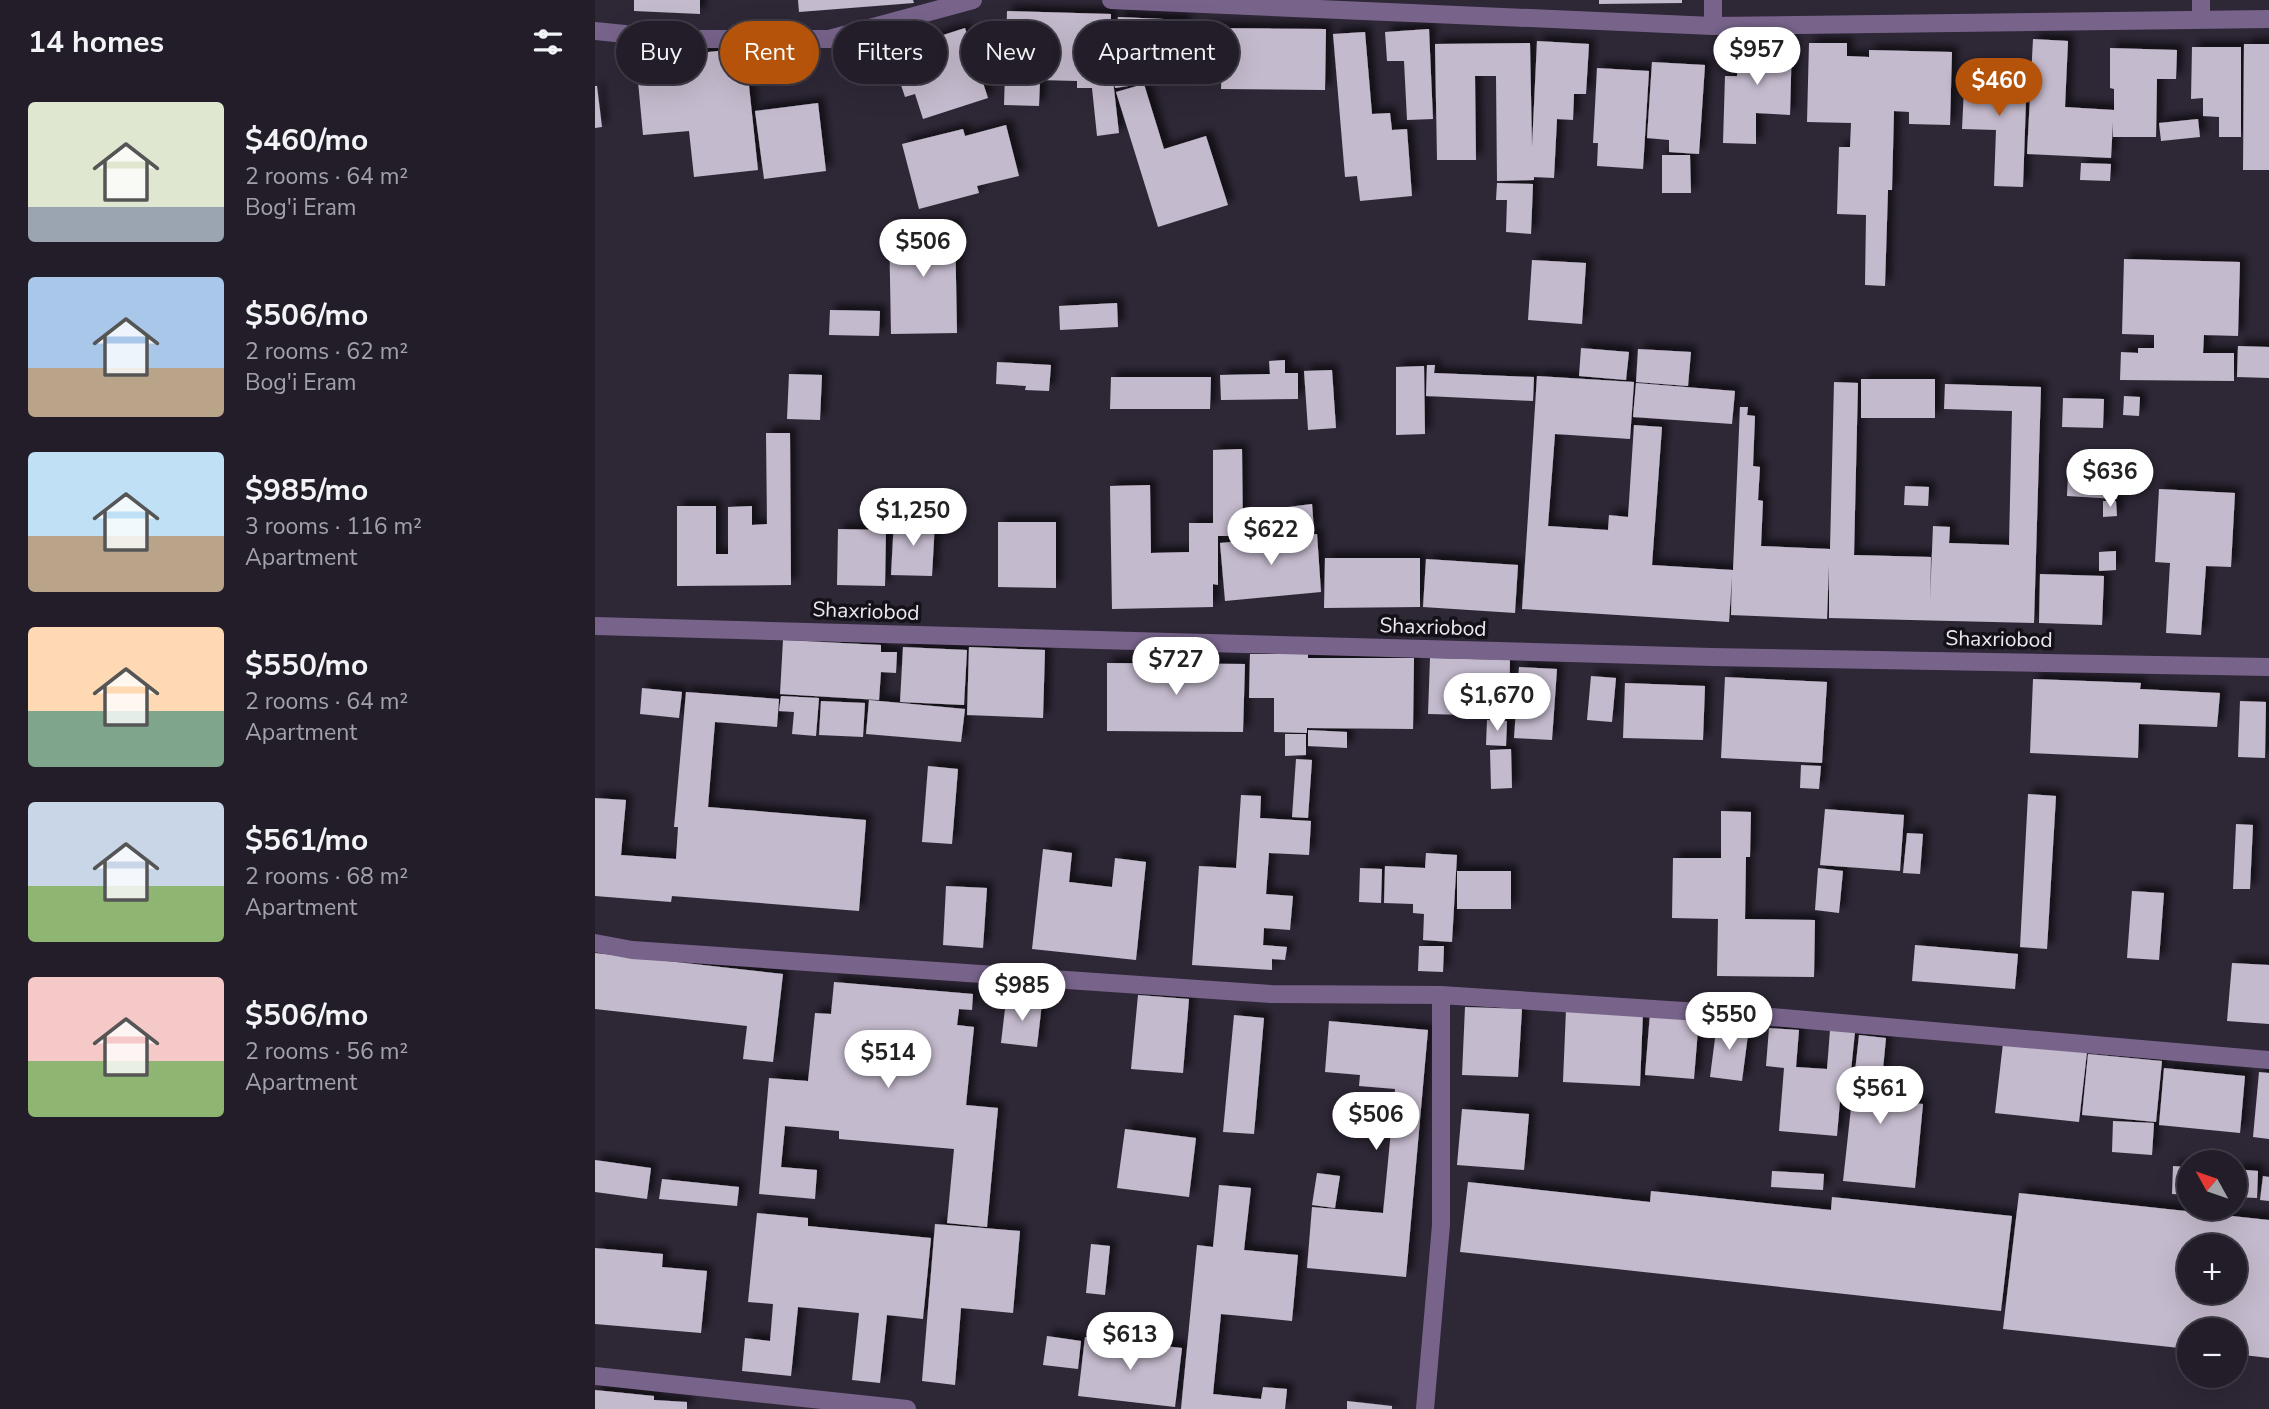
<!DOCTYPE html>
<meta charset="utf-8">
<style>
:root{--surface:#221d28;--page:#2a2630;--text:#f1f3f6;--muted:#a2a2a8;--line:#3f3b45;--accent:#b45309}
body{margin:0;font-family:"Nunito Sans",sans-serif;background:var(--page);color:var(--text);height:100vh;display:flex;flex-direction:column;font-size:26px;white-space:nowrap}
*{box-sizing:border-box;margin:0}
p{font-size:23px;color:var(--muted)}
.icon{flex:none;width:38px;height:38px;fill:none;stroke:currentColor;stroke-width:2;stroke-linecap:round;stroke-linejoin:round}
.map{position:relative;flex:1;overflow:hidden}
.drawer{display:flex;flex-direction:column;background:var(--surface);width:595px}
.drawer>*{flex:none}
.top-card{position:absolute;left:21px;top:21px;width:665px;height:63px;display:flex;gap:14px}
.needle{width:46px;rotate:310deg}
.fabs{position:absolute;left:1582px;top:1150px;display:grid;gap:14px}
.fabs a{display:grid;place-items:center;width:70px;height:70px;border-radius:50%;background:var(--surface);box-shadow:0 7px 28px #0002,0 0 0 2px var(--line);font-size:35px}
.price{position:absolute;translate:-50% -60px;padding:0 16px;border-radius:24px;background:#fff;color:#222;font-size:23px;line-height:46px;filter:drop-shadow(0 2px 4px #0008)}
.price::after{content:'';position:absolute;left:50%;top:42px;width:21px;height:16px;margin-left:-10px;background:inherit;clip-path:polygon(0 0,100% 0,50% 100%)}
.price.on{background:var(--accent);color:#fff}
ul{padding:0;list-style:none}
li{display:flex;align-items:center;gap:21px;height:175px;padding:0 28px}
li span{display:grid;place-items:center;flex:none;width:196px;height:140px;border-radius:7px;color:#555}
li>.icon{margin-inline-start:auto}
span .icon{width:84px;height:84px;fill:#fffc;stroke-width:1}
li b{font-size:30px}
h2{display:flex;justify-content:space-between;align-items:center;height:84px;padding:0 28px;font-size:30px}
.tag{padding:0 24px;border-radius:32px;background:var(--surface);box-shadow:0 7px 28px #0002,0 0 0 2px var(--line);font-size:24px;line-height:63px}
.tag.on{background:var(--accent);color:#fff}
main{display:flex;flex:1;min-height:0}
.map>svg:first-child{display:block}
</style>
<main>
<section class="drawer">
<h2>14 homes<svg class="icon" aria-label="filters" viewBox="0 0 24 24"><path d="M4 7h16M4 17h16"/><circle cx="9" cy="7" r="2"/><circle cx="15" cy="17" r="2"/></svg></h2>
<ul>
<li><span style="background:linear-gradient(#dfe7d0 75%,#9aa5b1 0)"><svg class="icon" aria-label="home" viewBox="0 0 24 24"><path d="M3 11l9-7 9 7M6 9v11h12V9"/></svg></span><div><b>$460/mo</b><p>2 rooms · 64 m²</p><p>Bog'i Eram</p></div></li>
<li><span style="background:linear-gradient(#a9c7e8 65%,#b9a48a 0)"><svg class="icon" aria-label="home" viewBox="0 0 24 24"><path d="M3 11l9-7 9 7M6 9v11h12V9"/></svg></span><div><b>$506/mo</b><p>2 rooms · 62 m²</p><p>Bog'i Eram</p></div></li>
<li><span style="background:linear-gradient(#bfe0f5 60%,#b9a48a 0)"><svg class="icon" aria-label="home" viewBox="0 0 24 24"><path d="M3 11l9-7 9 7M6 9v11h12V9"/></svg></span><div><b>$985/mo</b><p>3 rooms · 116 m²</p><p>Apartment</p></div></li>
<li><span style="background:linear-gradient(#ffd9b3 60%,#7fa58c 0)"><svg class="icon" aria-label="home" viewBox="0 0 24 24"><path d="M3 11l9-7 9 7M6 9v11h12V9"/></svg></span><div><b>$550/mo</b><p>2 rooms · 64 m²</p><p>Apartment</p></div></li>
<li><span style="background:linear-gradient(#c9d6e8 60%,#8fb573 0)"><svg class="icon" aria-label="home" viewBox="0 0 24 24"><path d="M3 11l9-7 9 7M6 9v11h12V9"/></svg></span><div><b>$561/mo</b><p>2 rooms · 68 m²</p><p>Apartment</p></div></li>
<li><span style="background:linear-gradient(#f6c9c9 60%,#8fb573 0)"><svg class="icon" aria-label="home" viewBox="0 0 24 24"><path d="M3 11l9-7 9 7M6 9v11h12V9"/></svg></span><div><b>$506/mo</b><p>2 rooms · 56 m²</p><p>Apartment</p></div></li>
</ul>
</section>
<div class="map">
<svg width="1674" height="1409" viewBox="0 0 1674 1409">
<defs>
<filter id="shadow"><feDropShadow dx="6" dy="-6" stdDeviation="3.5" flood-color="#0009"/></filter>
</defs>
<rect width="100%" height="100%" fill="#2e2736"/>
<path fill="#c4bacd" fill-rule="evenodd" filter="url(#shadow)" d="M39,0h66v14l-66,-3z
M203,0h115l1,3 -115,9z
M1004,0h83v3l-83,1z
M412,11l104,3 -1,66h3l6,53 -22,3 -5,-48h-15v-7l-37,-1 -1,26 -35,-1z
M523,17l68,3 -4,33 -43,1 12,19 -3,10 -33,5 -3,-44 3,-4z
M370,28l23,70 -65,21 -8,-25 -10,3 -15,-45z
M604,28l127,1 -1,61 -104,-1 1,-26 -24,-1z
M834,29l4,90 -26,1 -3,-59h-17l-2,-29z
M770,32l7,82 18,-1 2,17 15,-1 5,67 -52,5 -3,-25 -12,1 -12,-143z
M1143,39l54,1 -2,75 -34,-2v31l-33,-1 2,-67h12z
M1438,39l35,2 -3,66 49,3v-21l-4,-1v-40l67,2 -1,29h-19l-1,58h-43v-15l-2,36 -84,-4z
M942,41l52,3 -3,50h-12l-1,26 -16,-1 -3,59 -20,-1v3l-37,1 -1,-105h-21l1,84h-39l-2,-116 95,-1 2,104z
M1214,43h38v13l22,1v-7l83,2 -2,73 -41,-1v-12l-15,-1 -2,79h-4l-3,96 -20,-1 1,-70 -29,-1 2,-67h11l1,-24 -44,-1z
M1649,44h25v126h-26z
M1597,47h49v90h-22v-20l-16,-1v-18l-12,1z
M150,48l13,122 -64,7 -5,-46 -46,4 -7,-75z
M1057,62l53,3 -6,89 -30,-2v-12l-22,-2z
M1002,68l52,3 -6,98 -46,-3 1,-23h-5z
M1370,69l62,2 -4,116 -29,-1 2,-56 -34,-1z
M549,84l20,65 42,-13 22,69 -70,22 -42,-135z
M0,86h2l5,41 -7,1z
M223,103l8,68 -62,8 -9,-68z
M1603,119l2,18 -39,4 -2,-18z
M411,125l13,51 -42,10 2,7 -60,16 -17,-65 61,-15 2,7z
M1067,155h28l1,38h-29z
M1486,163l30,1 -1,17 -30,-1z
M902,183l36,1 -2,50 -25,-2 1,-32h-11z
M360,224l2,109 -66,1 -2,-109z
M1529,259l116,3 -2,74 -34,-1 -1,18h31v28l-114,-1 1,-28 17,1v-5h16v-13l-32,-1z
M937,260l54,3 -4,61 -54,-4z
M522,303l1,24 -58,3 -1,-24z
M235,310l50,1 -1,25 -50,-1z
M1643,346l31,1v31l-32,-1z
M986,348l48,4 -3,28 -47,-4z
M1043,349l53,3 -3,34 -52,-4z
M690,360v13h13v26l-77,1 -1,-25 50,-1 -1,-13z
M402,362l54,3 -2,26 -24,-1 1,-4 -30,-2z
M832,365h8l-1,8 100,4 -1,24 -107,-5z
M829,366l1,68 -29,1v-68z
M737,370l4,58 -28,2 -4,-59z
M194,374l33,1 -2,45 -33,-1z
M942,376l97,6 -4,57 -75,-5 -7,92 60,4 1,-15 19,2 6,-92 28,2 -10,138 81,5 7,-163h8l-1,8 8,1 -2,50 7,1 -2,33 5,1 -2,45 69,3 4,-167 24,1 -4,172 77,2 -1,44 3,-75 17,1 -1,16 60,2 3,-134 -68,-2 1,-25 96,3 -7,236 -205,-5v-53l-2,54 -96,-4 1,-39 -3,46 -207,-13z
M516,377h100l-1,32h-100z
M1266,379h74v39h-74z
M1041,383l99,8 -3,33 -99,-7z
M1529,396l16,1 -1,19 -16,-1z
M1468,398l41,1 -1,29 -41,-1z
M171,433h24l1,152 -114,1v-80h39v48h12v-47l24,-1v19l15,-1z
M647,449l1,87h-25v49l-5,-1v23l-101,2 -2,-123 40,-1 1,68 38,-1v-29h24v-73z
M1487,466l36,2 -1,31 -50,-3 1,-23h13z
M1310,486l24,1 -1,19 -24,-1z
M1564,489l76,4 -4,74 -25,-1 -5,69 -35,-2 4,-70 -15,-1z
M1508,501h13l1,15 -14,1z
M717,504l2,26 -24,3 -2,-26z
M299,519l41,3 -3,54 -41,-1z
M403,522h58v66l-58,-1z
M243,529l48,1 -1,56 -48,-1z
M722,534l4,58 -96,9 -5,-58z
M1521,551v19l-17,1v-19z
M730,558h95v49l-96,1z
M831,559l92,6 -3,48 -92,-6z
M1445,574l64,2 -2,49 -63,-2z
M188,640l98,5v7h16l-1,21 -15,-1 -2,28 -99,-6z
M308,647l64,3 -3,55 -64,-3z
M374,647l76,3 -2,68 -76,-3z
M655,654h58v4h106l-1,71 -106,-1v5l-33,-1v-34h-25z
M835,658l80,2 -1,56 -81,-2z
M512,663l138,1 -2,68 -136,-1z
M924,667l38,2 -5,71 -38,-2z
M996,676l25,2 -4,44 -25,-2z
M1130,677l102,5 -5,81 -101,-5z
M1438,679l108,4 -1,6 80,4 -3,34 -78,-3 -1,34 -108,-5z
M1030,683l80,3 -2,54 -80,-2z
M47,688l40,4 -3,26 -39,-4z
M91,692l93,7 -2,28 -62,-5 -7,85 158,13 -7,91 -187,-15 -1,6 -76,-6v-98l31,2 -5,55 55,4 2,-32h-4z
M186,696l38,2 -3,38 -24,-2 2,-22 -15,-1z
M274,700l96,9 -4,33 -95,-8z
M226,701l44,2 -2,34 -44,-2z
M1645,701l26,1 -1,56 -27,-1z
M892,720l20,1 -1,25 -20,-1z
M713,730l39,2v16l-39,-2z
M690,734h21v21l-21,1z
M916,749l1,39 -21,1 -1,-39z
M701,759l16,1 -4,58 -16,-1z
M1206,765l20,1 -2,23 -19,-1z
M333,766l30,3 -6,75 -30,-2z
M1433,794l28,2 -9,153 -27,-2z
M646,795l20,1 -1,22 51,3 -2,34 -40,-2 -3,41 27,2 -3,34 -26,-2 -1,17 24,2 -2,13 -13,-1v11l-80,-5 7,-99 37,2z
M1230,809l79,6 -4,56 -80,-6z
M1126,811l30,1 -1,45h-4l-1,62 70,1 -1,57 -97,-1 1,-57 -46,-1 1,-60h48z
M1641,824l17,1 -3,64h-17z
M1312,833l16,1 -3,40 -17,-1z
M448,849l29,4 -3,29 43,5 3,-29 31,4 -10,98 -104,-11z
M831,853l31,2 -5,87 -29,-2 1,-26 -11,-1v-9l-29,-1 1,-37 40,2z
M765,868l22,1 -1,34 -22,-1z
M1223,868l25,3 -4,42 -24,-3z
M862,871h54v38h-54z
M351,886l41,2 -4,60 -40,-3z
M1537,891l32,2 -5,67 -32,-2z
M1320,945l103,9 -3,35 -103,-8z
M824,946h25l-1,26 -25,-1z
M0,953l188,21 -10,88 -30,-3 4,-33 -152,-17z
M1637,963l37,2v59l-42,-3z
M239,982l139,12 -1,16 -13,-1 -2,16 17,2 -8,78 32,3 -11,119 -40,-4 7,-74 -115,-10v-8l-54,-5 -4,41 36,3 -2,29 -56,-5 10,-116 39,3 7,-68 16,1z
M543,995l51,4 -6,74 -52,-4z
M411,1000l36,3 -5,44 -36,-4z
M870,1007l57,2 -4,68 -56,-2z
M971,1009l77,3 -3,74 -77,-4z
M1055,1013l49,4 -5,62 -49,-4z
M639,1015l30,3 -10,116 -31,-2z
M734,1021l99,9 -22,247 -99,-9 5,-61 71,6 12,-124 -36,-3 1,-11 -35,-3z
M1122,1023l32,4 -7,54 -32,-4z
M1174,1028l30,2 -3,37 31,2 3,-39 25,2 -6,58 -8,-1 -4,47 -58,-5 5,-63 -18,-2z
M1264,1035l27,3 -6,62 43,4 -8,84 -72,-7z
M1408,1043l84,9 -8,70 -84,-9z
M1493,1054l74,7 -6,61 -74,-7z
M1569,1068l81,8 -5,57 -81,-8z
M1664,1072l10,1v66l-16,-2z
M867,1109l67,5 -5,56 -67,-5z
M1518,1121l41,2 -2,32 -40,-3z
M530,1129l71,9 -7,59 -72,-9z
M0,1160l56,8 -4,31 -52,-7z
M1578,1166l16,1v28l-17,-1z
M1640,1169l23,2 -1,27 -22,-1z
M1177,1171l52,3 -1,16 -52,-3z
M722,1173l23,3 -5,32 -23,-3z
M1668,1176l6,1v24l-9,-1z
M67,1179l77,8 -2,19 -78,-7z
M873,1182l182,20 1,-11 180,19 1,-13 180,19 -11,95 -541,-59z
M624,1185l32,3 -7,62 54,5 -6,66 -71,-7 -8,80 48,5 2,-12 24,2 -2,20h-104l16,-164 16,2z
M1424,1193l250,27v138l-34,-4v-24h-46v19l-186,-20zM1594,1246h46v46h-46z
M162,1213l51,5v8l123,12 -8,81 -36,-4 -7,68 -28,-3 7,-67 -61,-6 -7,69 -49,-5 3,-33 25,3 3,-37 -25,-2z
M340,1224l85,7 -7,82 -52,-5 -6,77 -33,-4z
M496,1244l19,2 -5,49 -19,-2z
M0,1248l68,6 -1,13 45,4 -6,62 -106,-9z
M452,1336l34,5 -3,28 -35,-4z
M490,1337l97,11 -7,59 -97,-11z
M0,1390l59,6v4l33,2v7h-92z
M752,1401l45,5v3h-45z"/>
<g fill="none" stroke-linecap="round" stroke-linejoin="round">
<path stroke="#78648b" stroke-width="18" d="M516,0l602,26 556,-7
M1606,0v20
M1118,26v-26
M0,31l79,8h155l144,-39
M0,626l1117,31 557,10
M0,943l37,7 639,44 170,1 319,21 509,44
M0,1376l312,33
M830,1409l16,-184v-230"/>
</g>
<g text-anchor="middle" stroke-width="7" stroke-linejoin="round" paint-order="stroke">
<g font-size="21" fill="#ece8f1" stroke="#151118">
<text transform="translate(271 611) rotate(2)" y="7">Shaxriobod</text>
<text transform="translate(838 627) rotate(2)" y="7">Shaxriobod</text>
<text transform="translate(1404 639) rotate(1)" y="7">Shaxriobod</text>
</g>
</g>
</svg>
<div class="fabs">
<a><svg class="needle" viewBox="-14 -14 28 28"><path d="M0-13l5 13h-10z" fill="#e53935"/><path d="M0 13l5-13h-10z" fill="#a2a2a8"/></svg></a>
<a>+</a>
<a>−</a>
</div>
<b class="price" style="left:1162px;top:87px">$957</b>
<b class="price on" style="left:1404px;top:118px">$460</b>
<b class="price" style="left:328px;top:279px">$506</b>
<b class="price" style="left:1515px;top:509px">$636</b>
<b class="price" style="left:318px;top:548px">$1,250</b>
<b class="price" style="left:676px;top:567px">$622</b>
<b class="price" style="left:581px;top:697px">$727</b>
<b class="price" style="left:902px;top:733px">$1,670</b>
<b class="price" style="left:427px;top:1023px">$985</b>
<b class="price" style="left:1134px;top:1052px">$550</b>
<b class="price" style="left:293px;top:1090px">$514</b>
<b class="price" style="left:1285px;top:1126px">$561</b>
<b class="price" style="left:781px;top:1152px">$506</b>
<b class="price" style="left:535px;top:1372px">$613</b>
<div class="top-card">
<a class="tag">Buy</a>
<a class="tag on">Rent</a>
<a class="tag">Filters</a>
<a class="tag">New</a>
<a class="tag">Apartment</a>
</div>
</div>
</main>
